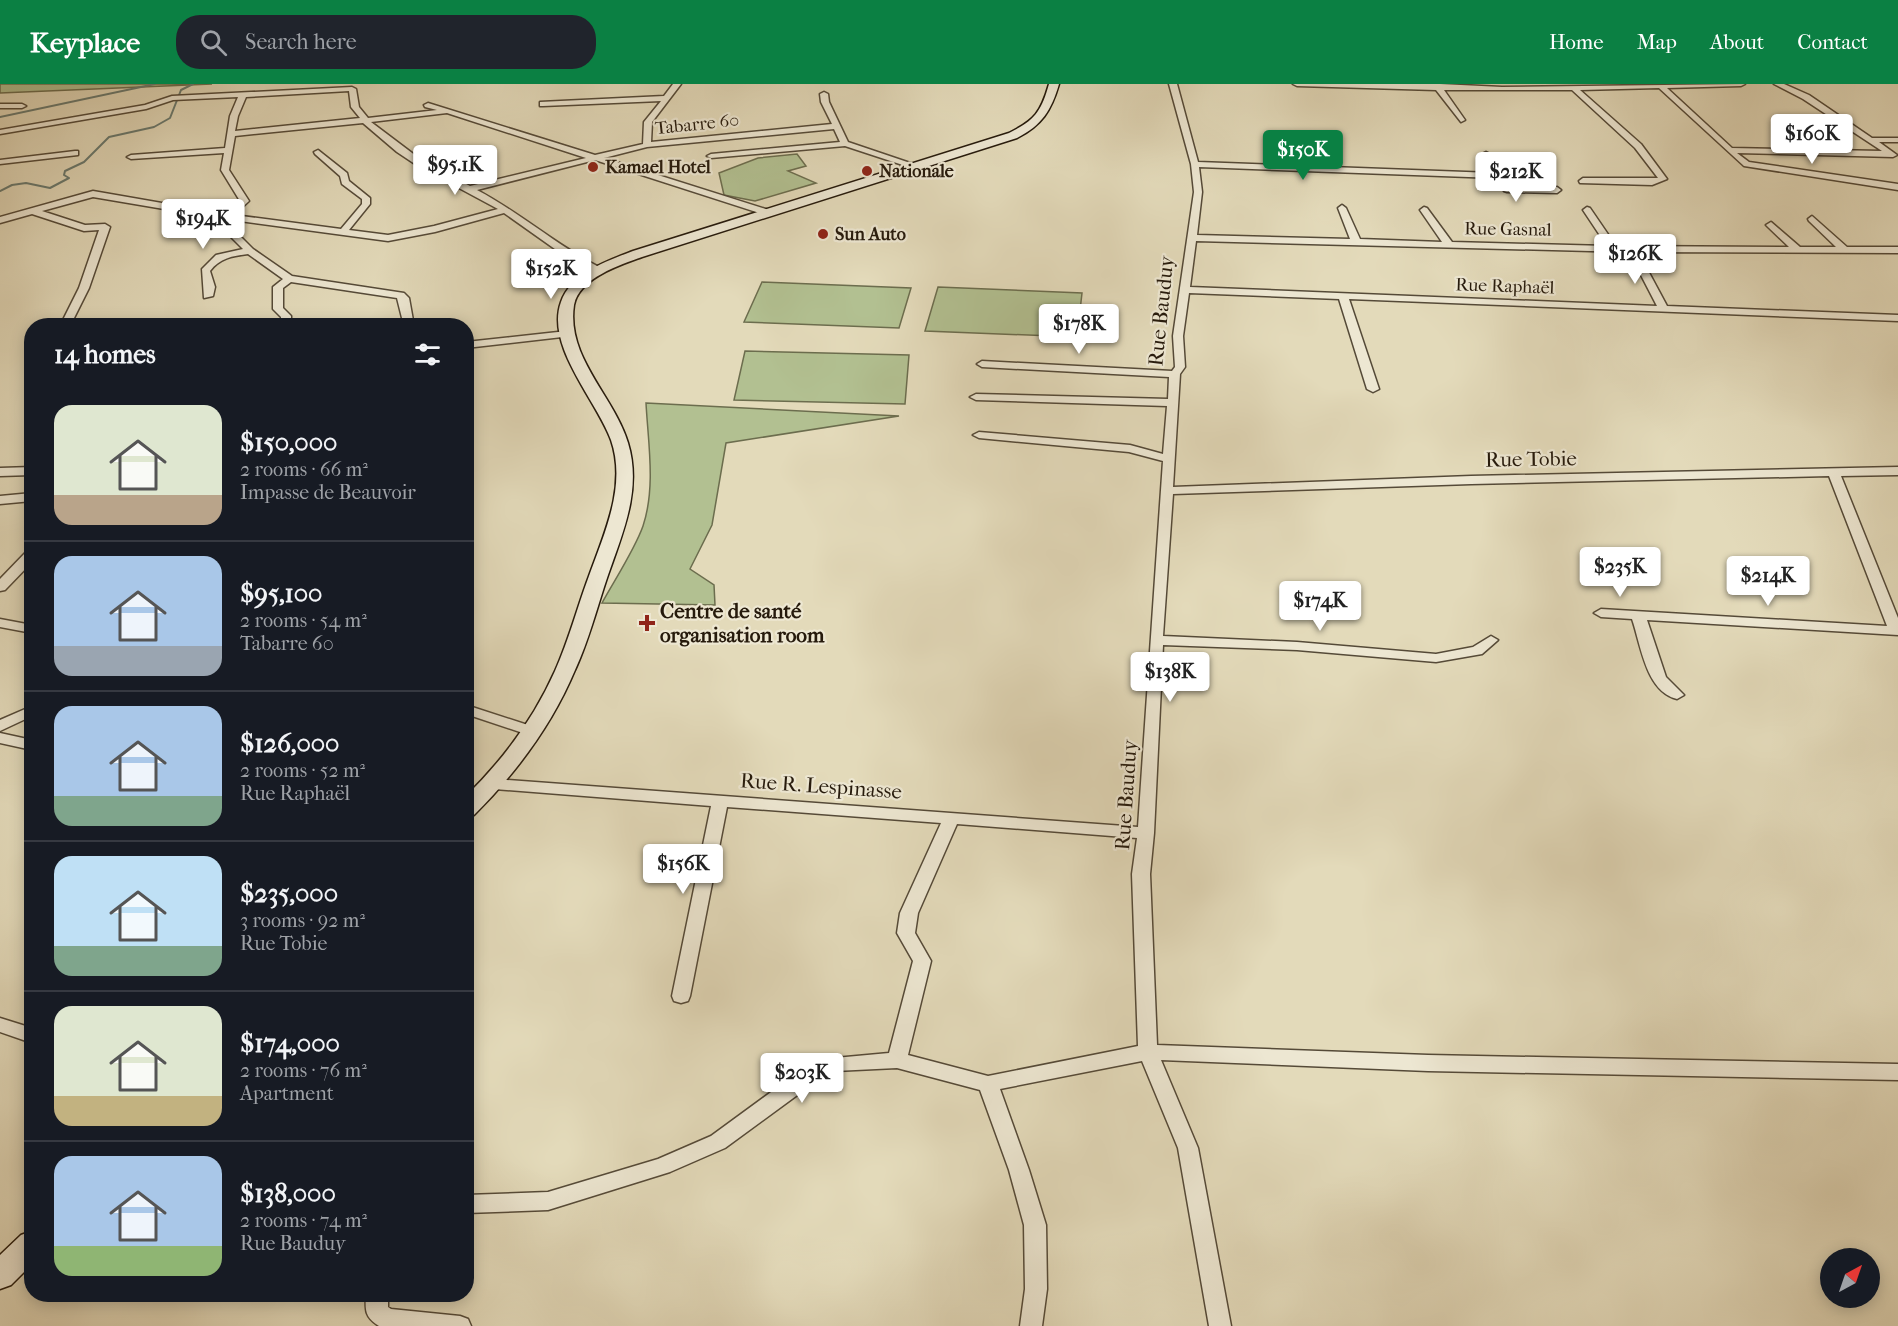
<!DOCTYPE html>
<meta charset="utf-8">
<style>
:root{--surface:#171b24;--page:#20242c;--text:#f1f3f6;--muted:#9ea1a6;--line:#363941;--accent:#0b8043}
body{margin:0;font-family:"IM FELL French Canon",serif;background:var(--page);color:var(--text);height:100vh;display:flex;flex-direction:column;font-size:22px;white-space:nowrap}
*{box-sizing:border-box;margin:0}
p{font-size:20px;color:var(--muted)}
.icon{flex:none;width:33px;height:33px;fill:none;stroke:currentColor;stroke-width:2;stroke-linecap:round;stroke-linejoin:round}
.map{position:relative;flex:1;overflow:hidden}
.details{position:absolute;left:24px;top:234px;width:450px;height:984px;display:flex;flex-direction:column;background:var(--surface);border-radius:24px;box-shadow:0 3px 15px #0003}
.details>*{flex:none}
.needle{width:39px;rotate:40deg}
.fabs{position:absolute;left:1820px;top:1164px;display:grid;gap:12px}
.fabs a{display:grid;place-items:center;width:60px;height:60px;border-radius:50%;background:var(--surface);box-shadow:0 3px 15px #0003;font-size:30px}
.price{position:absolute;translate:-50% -51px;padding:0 14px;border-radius:6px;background:#fff;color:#222;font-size:20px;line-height:39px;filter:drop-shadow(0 2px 3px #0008)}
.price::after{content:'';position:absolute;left:50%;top:36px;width:18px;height:14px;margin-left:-9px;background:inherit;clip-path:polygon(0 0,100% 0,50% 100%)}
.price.current{background:var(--accent);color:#fff}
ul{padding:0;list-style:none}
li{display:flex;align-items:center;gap:18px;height:150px;padding:0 30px}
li+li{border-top:2px solid var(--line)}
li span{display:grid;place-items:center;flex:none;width:168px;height:120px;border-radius:18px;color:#555}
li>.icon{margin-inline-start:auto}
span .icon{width:72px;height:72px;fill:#fffc;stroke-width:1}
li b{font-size:26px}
h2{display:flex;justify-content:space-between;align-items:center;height:72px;padding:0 30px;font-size:26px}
header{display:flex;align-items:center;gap:36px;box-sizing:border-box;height:84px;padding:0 30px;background:var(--accent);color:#fff}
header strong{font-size:28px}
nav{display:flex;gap:33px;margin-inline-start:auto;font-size:21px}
.search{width:420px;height:54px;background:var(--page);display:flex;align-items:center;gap:15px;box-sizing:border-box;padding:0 21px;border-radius:24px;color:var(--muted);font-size:22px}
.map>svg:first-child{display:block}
</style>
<header>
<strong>Keyplace</strong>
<div class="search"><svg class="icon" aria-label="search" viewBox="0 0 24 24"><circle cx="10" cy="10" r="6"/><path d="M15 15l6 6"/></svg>Search here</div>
<nav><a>Home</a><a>Map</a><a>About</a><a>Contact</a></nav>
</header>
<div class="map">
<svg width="1898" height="1242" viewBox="0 0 1898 1242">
<rect width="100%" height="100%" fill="#e3daba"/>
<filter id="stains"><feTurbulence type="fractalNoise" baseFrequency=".00333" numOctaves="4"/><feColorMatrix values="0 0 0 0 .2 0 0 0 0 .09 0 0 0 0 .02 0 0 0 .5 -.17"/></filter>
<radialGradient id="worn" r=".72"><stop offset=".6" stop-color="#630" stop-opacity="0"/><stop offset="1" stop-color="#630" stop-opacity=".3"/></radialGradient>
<path fill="#b2c091" stroke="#6c6d4e" stroke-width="1.5" d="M0,0h212l-212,9z
M797,70l9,12 -18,5 28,12 -61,18 -31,-6 -5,-22 39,-15z
M762,198l149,6 -12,40 -155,-6z
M938,203l144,6 -5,44 -152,-6z
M745,267l164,4 -4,49 -171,-4z
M646,319l253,13 -173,27 -14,82 -22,44 24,16 1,20 -113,-2c12,-22 33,-54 41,-77 13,-39 5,-84 3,-123z"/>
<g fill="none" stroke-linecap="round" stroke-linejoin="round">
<path stroke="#697a70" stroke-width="2" d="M0,33l155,-33
M0,107l12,-6 14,-2 24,5 19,-10 -5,-3 1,-4 19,-9 25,-25 45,-10 16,-9 11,-28 12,-6"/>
<defs>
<path id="street" d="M673,0h8l-29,38 -1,20 181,-18 -11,-22 -1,-8 4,-2 4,2 1,8 19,40 74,25 -7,2 -70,-23 -134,12 -4,-2 4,-2 129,-12 -6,-13 -187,18 -43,11 168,53v4l-3,1 -174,-56 -118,30c44,23 81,57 126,79l2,2 -5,3 -31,-15 -65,-46 -69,19 -47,9 -156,-21v8l21,21 39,27 112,17 5,5 5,28h-10l-7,-28 -106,-16 -8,6v20l8,8v10h-10v-9l-8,-8v-22l10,-8 -35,-25c-16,2 -28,4 -38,17l5,16 -2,9 -9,2 -2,-29 14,-14 27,-6 -20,-20v-10l-130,-22 -51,14 43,14 20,-1 5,3 -21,61 -19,38h-10l19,-38 20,-58 -15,1 -52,-17 -32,9v-6l93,-26 132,23 15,-13 -19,-31 3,-17 -93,6 -4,-2 4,-2 94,-7 5,-32 8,-19 -65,3 -27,9 -146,25v-4l145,-25 27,-9 180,-9 4,2 3,18 9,11 69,-8 -12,-3 -1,-2 4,-2 167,52 48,-11 1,-22 17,-21 -118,5h-3v-4l124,-6zM349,7l2,16 9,11 -125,13 3,-15 8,-19zM447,29l139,45 -116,28 -46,-24 -53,-40zM363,39l34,29 21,14 80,43 -64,17 -46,9 -39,-5 21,-26v-6l-21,-17 -2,-8 -29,-23 -4,2 1,2 25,22 2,8 20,15v5l-21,25 -107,-14 15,-14 -20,-31 6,-34z
M1169,0h8l21,78 295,11 -11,-19 4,-2 4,2 20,32 47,1 4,3 -4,3 -50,-1 -3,-1 -8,-13 -297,-11 3,25 -5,43 153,4 -12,-31 4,-3 4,3 14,31 82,3 -22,-32 4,-3 3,1 25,34 155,4 -24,-36 4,-3 3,1 26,38 173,1 -21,-20 -2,-2 5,-3 29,25h36l-27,-26 -1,-2 4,-3 35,31h51v6l-260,-1 29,54 231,9v6l-549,-22 30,90 -6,3 -6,-3 -28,-90 -150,-6 -6,43 2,31 -5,7 -7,113 298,-11 427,-9v8l-57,1 57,142v17l-251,-15 19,57 18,18 -7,4c-31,-7 -36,-54 -45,-80l-31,-2 -7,-4 7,-4 286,17 -58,-150 -358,8 -298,10 -10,142 134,6 139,12 37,-7 18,-11 7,4 -16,14 -46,8 -139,-12 -134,-5 -9,188 -4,41 7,171 271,10 470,9v16l-470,-9 -267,-11 37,88 33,178h-22l-31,-178 -36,-87 -142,28 29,81 17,55 1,64 -5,37h-22l5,-37 -1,-64 -15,-55 -29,-80 -83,-22 -62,3 -39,25 -71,52 -55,24 -122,38 -82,3v-18l82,-3 110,-33 53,-23 71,-52 42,-25 65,-6 24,-92 -16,-28 3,-20 41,-90 -214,-16 -37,189 -2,5 -7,2 -7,-2 -2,-5 39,-190 -217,-17 -8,-5 2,-4 6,-1 644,48 25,-366 -34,-9 -150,-14 -6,-3 6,-3 151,13 33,9 4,-48 -191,-6 -6,-3 6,-3 192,5 1,-22 -187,-10 -5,-3 5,-3 190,10 3,-4 -2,-31 21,-144 -3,-28zM1196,157l433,11 28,54 -467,-19zM957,740l180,14 -5,36 6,172 -150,30 -80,-21 23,-94 -16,-28 3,-20z
M1293,0h147l62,3 243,-3 -4,2 -74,2 65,60 150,3 -79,-52 -29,-15h10l25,11 63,43h26v4h-19l18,13 -4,2 -156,-4 12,9 149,22v6l-154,-24 -85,-78 -79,2 61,54 26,35 -15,6 -72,-2 -1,-2 4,-3h75l-23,-30 -63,-58h-128l21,30 -4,2 -25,-32 -139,-4z
M0,20h22l4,2 -4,2h-22z
M75,67h3v4l-78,9v-4z
M567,247l4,1v4l-105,12v-6z
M32,383v8l-32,1v-8z
M32,409v8l-32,3v-8z
M32,466v12l-27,28 -5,1v-12l27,-28z
M0,535l32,6v8l-32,-6z
M466,621l71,23 3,3 -8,5 -66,-22z
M32,622v10l-32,15v-11z
M0,649l32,7v10l-32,-7z
M0,934l32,10v15l-32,-11z
M366,1210h22v13l3,2 69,7 8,3 3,7h-92c-14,-9 -14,-15 -13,-32z"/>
<path id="secondary" d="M1049,0h10c-8,27 -17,41 -42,54l-375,119c-22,8 -63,21 -68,48 -8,53 40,91 54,138 14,46 -5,89 -20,132 -11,32 -19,65 -33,95 -23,55 -59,103 -101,145l-8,2v-21c37,-36 68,-78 89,-125 14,-31 22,-63 34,-95 15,-42 38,-90 22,-136 -14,-39 -66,-94 -50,-138 10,-29 46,-41 72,-51l376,-118c26,-13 32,-21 40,-49z
M32,1147v33l-21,21 -11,4v-34l21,-20z"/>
</defs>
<use href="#street" stroke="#554a38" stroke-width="3"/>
<use href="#secondary" stroke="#261a0c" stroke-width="3"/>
<use href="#street" fill="#ede7d2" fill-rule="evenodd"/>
<use href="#secondary" fill="#ede7d2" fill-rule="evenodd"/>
</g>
<g fill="#8f2418" stroke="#ede7d2" stroke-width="2">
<circle cx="593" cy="83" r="6"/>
<circle cx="867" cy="87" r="6"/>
<circle cx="823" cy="150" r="6"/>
<path d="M644 530h6v6h6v6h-6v6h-6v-6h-6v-6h6z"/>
</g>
<g text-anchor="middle" stroke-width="4.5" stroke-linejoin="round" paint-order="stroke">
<g font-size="18" fill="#261a0c" stroke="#ede7d2">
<text transform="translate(697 40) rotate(-6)" y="6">Tabarre 60</text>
<text transform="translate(1508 145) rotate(1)" y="6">Rue Gasnal</text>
<text transform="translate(1505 202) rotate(2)" y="6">Rue Raphaël</text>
</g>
<g font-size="18" font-weight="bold" fill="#261a0c" stroke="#ede7d2" text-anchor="start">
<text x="605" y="89">Kamael Hotel</text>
<text x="879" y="93">Nationale</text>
<text x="835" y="156">Sun Auto</text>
</g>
<g font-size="21" fill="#261a0c" stroke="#ede7d2">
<text transform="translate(1161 227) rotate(-84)" y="7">Rue Bauduy</text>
<text transform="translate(1531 375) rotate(-1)" y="7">Rue Tobie</text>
<text transform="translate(821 702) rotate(4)" y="7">Rue R. Lespinasse</text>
<text transform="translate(1126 711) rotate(-86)" y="7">Rue Bauduy</text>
</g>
<g font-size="21" font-weight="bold" fill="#261a0c" stroke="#ede7d2" text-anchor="start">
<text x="660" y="534">Centre de santé<tspan x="660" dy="24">organisation room</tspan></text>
</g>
</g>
<rect width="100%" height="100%" filter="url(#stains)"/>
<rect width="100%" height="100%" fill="url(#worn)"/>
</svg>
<div class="fabs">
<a><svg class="needle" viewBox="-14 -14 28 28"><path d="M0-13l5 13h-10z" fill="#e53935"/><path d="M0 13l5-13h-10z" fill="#9ea1a6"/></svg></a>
</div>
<b class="price" style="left:1812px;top:81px">$160K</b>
<b class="price current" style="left:1303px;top:97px">$150K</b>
<b class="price" style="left:455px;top:112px">$95.1K</b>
<b class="price" style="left:1516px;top:119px">$212K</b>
<b class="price" style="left:203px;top:166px">$194K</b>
<b class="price" style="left:1635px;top:201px">$126K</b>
<b class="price" style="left:551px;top:216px">$152K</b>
<b class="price" style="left:1079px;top:271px">$178K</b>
<b class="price" style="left:1620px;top:514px">$235K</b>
<b class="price" style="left:1768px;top:523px">$214K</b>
<b class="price" style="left:1320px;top:548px">$174K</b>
<b class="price" style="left:1170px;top:619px">$138K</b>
<b class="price" style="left:683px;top:811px">$156K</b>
<b class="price" style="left:802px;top:1020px">$203K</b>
<section class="details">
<h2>14 homes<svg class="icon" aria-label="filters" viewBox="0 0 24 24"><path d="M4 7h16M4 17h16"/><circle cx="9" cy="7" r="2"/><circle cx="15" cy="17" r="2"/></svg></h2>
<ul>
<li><span style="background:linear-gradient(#dfe7d0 75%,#b9a48a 0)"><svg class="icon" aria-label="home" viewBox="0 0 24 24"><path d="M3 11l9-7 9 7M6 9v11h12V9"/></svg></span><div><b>$150,000</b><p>2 rooms · 66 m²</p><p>Impasse de Beauvoir</p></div></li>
<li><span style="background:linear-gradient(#a9c7e8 75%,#9aa5b1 0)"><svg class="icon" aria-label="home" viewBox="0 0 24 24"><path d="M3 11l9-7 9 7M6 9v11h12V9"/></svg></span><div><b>$95,100</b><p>2 rooms · 54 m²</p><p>Tabarre 60</p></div></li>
<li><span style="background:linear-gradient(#a9c7e8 75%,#7fa58c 0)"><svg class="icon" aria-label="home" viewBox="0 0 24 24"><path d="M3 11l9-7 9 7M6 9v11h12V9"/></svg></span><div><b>$126,000</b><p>2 rooms · 52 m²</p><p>Rue Raphaël</p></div></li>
<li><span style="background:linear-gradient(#bfe0f5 75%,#7fa58c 0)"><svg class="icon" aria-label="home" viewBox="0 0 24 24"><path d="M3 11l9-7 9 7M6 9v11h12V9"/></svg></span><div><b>$235,000</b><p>3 rooms · 92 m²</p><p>Rue Tobie</p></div></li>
<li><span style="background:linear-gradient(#dfe7d0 75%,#c2b280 0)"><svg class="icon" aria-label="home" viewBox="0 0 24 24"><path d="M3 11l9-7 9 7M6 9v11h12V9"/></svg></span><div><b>$174,000</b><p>2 rooms · 76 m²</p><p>Apartment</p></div></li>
<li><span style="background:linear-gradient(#a9c7e8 75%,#8fb573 0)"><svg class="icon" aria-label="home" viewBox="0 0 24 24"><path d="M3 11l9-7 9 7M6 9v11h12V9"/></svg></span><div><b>$138,000</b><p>2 rooms · 74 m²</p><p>Rue Bauduy</p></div></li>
</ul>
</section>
</div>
